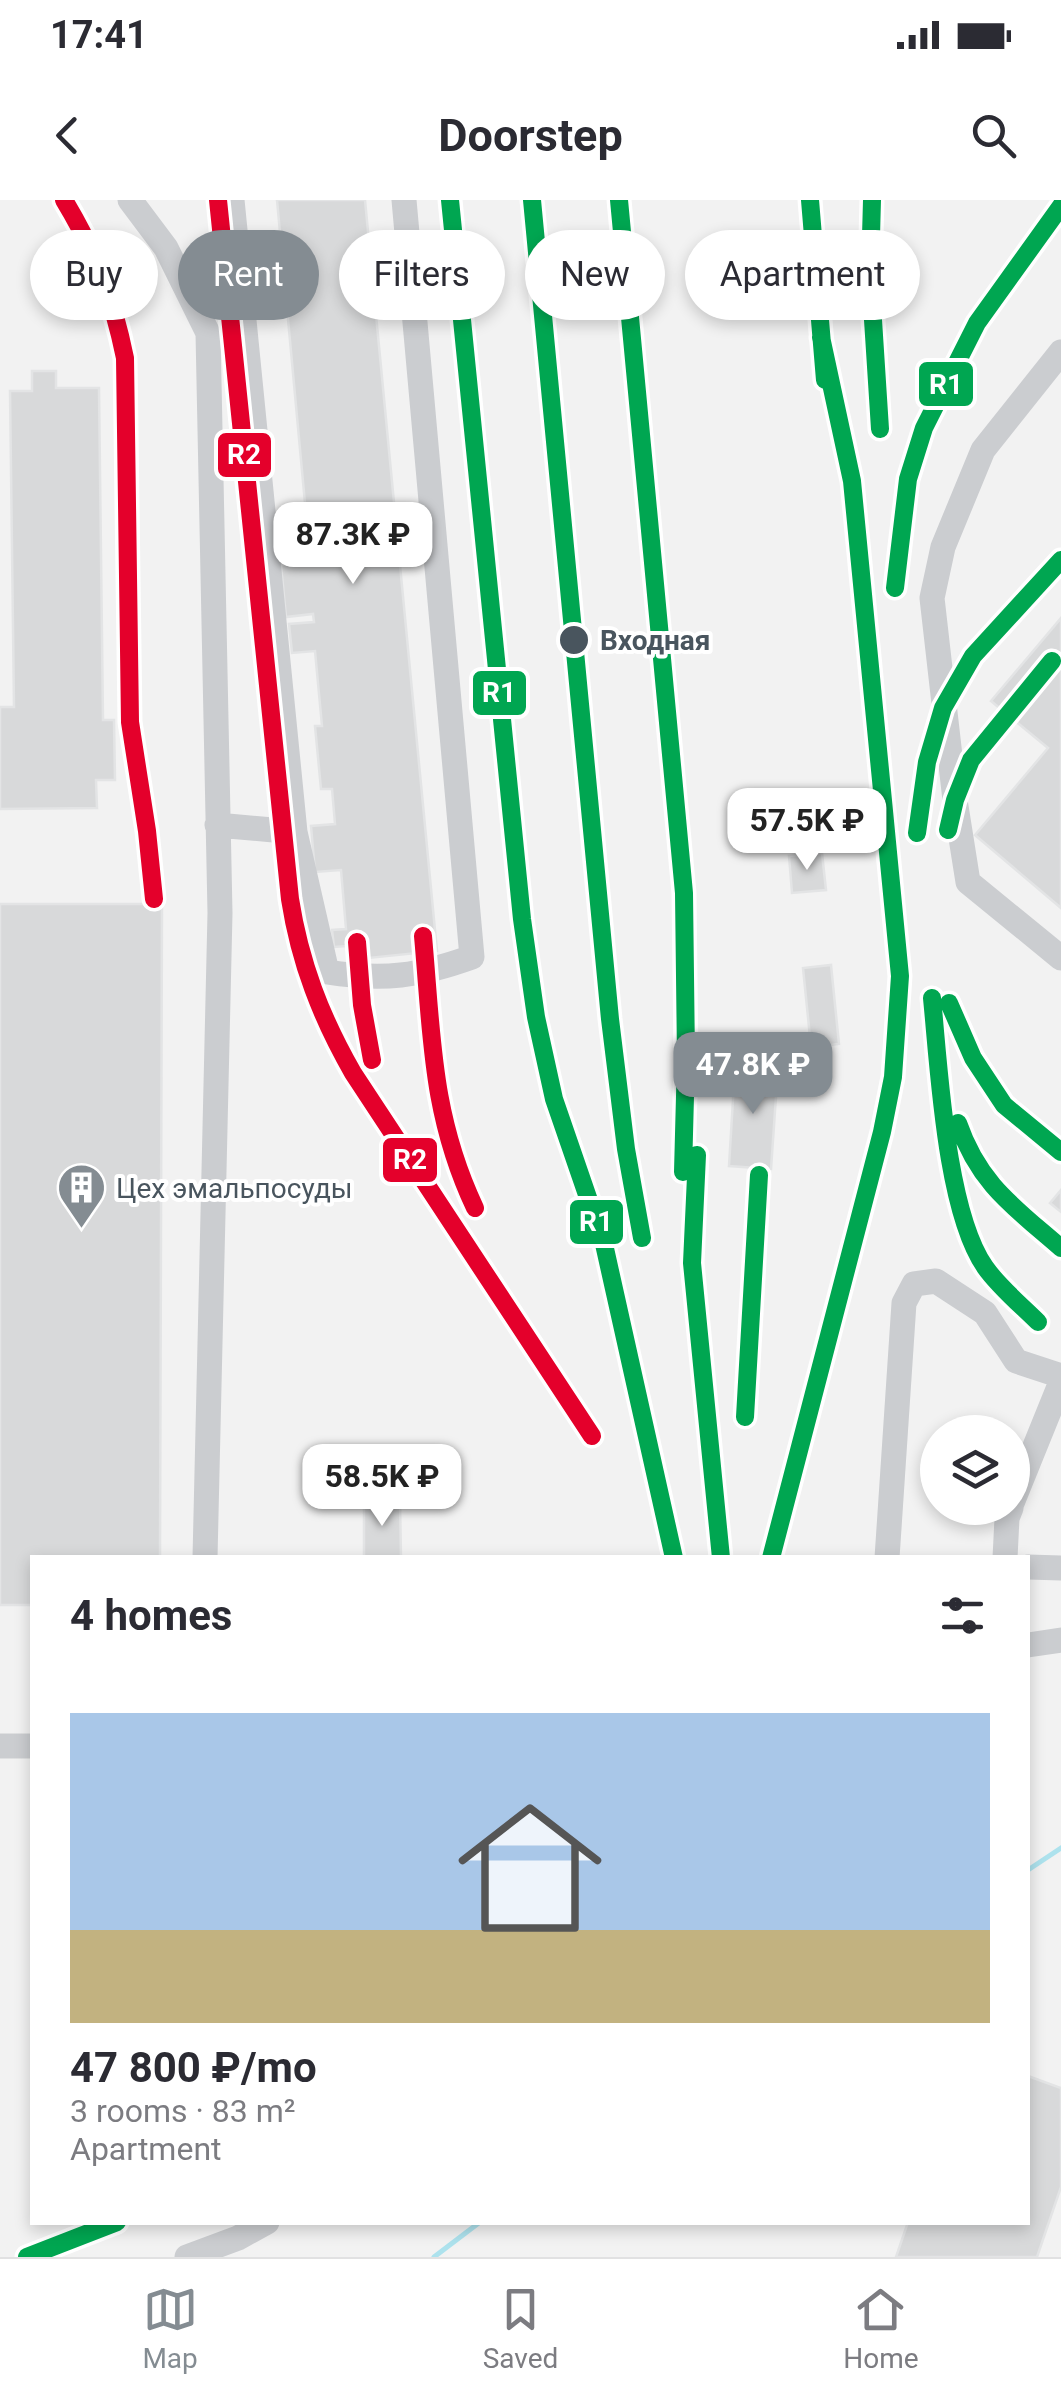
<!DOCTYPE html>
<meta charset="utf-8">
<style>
:root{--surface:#fff;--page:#f7f7f7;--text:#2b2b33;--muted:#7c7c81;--line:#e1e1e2;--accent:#848c92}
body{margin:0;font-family:Roboto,sans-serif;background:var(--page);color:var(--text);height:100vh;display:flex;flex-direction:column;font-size:38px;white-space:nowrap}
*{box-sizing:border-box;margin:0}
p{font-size:32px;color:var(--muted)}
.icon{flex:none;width:55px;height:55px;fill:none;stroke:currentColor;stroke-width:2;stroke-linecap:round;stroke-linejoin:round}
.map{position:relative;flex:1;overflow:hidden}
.side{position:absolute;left:30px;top:1355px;width:1000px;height:670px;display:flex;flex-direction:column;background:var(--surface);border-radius:0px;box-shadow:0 5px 15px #0003}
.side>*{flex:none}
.top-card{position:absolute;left:30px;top:30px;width:1002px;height:90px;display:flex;gap:20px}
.tools{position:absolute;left:920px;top:1215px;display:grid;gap:20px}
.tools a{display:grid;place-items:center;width:110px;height:110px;border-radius:50%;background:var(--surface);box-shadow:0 5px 15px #0003;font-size:50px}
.price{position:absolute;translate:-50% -85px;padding:0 22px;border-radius:20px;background:#fff;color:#222;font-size:32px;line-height:65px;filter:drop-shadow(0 2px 5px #0008)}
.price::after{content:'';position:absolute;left:50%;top:60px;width:30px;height:22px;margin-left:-15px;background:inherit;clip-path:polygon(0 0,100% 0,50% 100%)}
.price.active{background:var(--accent);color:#fff}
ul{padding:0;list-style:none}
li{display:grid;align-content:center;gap:20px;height:530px;padding:0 40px}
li+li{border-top:2px solid var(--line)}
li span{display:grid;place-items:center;height:310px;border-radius:0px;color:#555}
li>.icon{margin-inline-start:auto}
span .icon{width:180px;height:180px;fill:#fffc;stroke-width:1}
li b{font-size:42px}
h2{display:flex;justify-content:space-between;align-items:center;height:120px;padding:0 40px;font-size:42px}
.pill{padding:0 35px;border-radius:45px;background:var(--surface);box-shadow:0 5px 15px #0003;font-size:35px;line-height:90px}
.pill.active{background:var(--accent);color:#fff}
.status{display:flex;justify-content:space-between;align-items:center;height:70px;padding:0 50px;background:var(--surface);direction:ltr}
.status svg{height:28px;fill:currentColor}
header{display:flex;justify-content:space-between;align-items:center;height:130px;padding:0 40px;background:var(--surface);font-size:45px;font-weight:700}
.menu{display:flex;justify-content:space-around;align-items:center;height:140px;border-top:2px solid var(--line);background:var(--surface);font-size:28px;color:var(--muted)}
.menu a{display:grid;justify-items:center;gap:5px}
.menu .active{color:var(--accent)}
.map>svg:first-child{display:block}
</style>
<div class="status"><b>17:41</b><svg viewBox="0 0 49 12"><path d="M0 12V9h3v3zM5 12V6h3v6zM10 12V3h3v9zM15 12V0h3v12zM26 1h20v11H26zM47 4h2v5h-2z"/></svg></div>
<header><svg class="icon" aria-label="back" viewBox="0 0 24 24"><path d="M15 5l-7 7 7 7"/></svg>Doorstep<svg class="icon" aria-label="search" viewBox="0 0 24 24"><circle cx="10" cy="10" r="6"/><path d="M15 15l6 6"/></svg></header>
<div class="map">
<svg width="1061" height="2057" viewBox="0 0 1061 2057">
<rect width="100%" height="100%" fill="#f2f2f2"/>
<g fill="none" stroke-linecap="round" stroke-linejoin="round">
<path stroke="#ade2ed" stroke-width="5" d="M1028,1670l33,-22
M434,2057l46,-35"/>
</g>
<path fill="#d8d9da" stroke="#e3e4e5" stroke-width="2.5" d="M277,0h88l72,751 -88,9 -2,-14 -13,1 -2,-17 14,-1 -5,-59 -26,2 -4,-46 24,-2 -3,-35h-11l-6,-63h7l-7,-75 -23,2 -3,-29 25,-2 -1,-8 -27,3 -5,-52 12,-1 -3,-25 6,-1 -1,-12 12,-1z
M32,171h24v17h43l4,332h11l1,60h-19l1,28 -97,1v-102h14l-4,-316h22z
M1061,418v290l-86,-73 73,-87 -57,-47z
M822,653l4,37 -34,3 -3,-37z
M0,704h162l-2,654h-128v47h-32z
M831,765l8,79 -28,3 -8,-79z
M735,866l43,2 -7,101 -42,-3z
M1061,990v22l-11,-9z
M364,1300h36l1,58h-37z
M1028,1876l33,12v99l-24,70h-141l12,-35h120z"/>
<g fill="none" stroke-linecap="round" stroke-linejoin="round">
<path stroke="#cbcdd0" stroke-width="25" d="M130,0l36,48 42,85 12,580 -15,645
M232,0l63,632
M1061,152l-78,98 -40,97 -11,51 23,202 13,82 93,76
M217,625l78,7 32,140c57,9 92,4 145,-15l-68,-757
M1012,1303l49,-121
M887,1358l17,-255 10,-19 22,-3 49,32 31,48 45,15
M1005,1358l2,-40 4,-10
M1028,1367l33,1
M1028,1445l33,-5
M0,1546h32
M187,2057l51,-19 29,-16"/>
<defs>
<path id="rail-1" d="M450,0l72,719 14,98 18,82 50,145 70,314
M532,0l78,819 16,130 16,89
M619,0l65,693 2,165 -3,114
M810,0l15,180
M872,0l-2,73 10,156
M895,388l13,-109 16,-51 53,-105 84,-117
M948,630l7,-30 16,-40 81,-99
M917,633l10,-71 16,-54 30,-52 88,-96
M932,798c7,70 14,213 53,269 14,20 36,38 53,55
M949,803l24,55 31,47 57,47
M958,923c21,61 56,84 103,125
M697,955l-5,108 29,295
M745,1217l14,-242
M771,1358l111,-426 11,-55 7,-101 -48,-495 -31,-144
M27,2057l90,-35"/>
<path id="rail-2" d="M64,0c31,51 49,99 61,158l5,364 17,109 7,68
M218,0l72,699c10,64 31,118 63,174l239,363
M423,736c9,99 8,179 52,272
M357,742l5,63 10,55"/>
</defs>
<use href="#rail-1" stroke="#fff" stroke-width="25"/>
<use href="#rail-2" stroke="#fff" stroke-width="25"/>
<use href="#rail-1" stroke="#00a651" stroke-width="18"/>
<use href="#rail-2" stroke="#e4002b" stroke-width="18"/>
</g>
<defs>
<symbol id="building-pin" viewBox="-11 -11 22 30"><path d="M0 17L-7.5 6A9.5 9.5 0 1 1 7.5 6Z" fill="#848c92" stroke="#fff"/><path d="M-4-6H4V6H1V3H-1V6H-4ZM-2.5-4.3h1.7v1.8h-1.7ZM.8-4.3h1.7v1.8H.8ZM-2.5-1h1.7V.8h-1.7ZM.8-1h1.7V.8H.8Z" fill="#fff"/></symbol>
</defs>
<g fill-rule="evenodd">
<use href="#building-pin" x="54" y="960" width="55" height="75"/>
</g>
<circle fill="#49555e" stroke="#fff" stroke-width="4" cx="574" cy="440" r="16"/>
<g text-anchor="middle" stroke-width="8" stroke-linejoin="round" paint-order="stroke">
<g font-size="28" font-weight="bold" fill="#49555e" stroke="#fff" text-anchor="start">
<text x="600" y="450">Входная</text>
</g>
<g font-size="28" fill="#49555e" stroke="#fff" text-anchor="start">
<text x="116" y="998">Цех эмальпосуды</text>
</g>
</g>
<g stroke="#fff" stroke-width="4">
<rect x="917" y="160" width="58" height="48" rx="10" fill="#00a651"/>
<rect x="216" y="231" width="57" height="48" rx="10" fill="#e4002b"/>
<rect x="471" y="469" width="57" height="48" rx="10" fill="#00a651"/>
<rect x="381" y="936" width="58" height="48" rx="10" fill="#e4002b"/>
<rect x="568" y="998" width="57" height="48" rx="10" fill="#00a651"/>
</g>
<g font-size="28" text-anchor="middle" font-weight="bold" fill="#fff">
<text x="946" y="194">R1</text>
<text x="244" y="264">R2</text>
<text x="499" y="502">R1</text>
<text x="410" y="969">R2</text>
<text x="596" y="1031">R1</text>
</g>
</svg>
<div class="tools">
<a><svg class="icon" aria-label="layers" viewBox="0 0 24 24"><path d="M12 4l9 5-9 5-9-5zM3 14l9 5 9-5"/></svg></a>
</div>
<b class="price" style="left:353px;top:387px">87.3K ₽</b>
<b class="price" style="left:807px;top:673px">57.5K ₽</b>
<b class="price active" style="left:753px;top:917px">47.8K ₽</b>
<b class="price" style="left:382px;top:1329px">58.5K ₽</b>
<div class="top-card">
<a class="pill">Buy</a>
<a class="pill active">Rent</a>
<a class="pill">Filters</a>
<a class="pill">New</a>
<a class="pill">Apartment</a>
</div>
<section class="side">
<h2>4 homes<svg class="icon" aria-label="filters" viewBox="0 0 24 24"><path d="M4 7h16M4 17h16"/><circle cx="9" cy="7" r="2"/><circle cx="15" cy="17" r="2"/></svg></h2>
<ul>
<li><span style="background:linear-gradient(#a9c7e8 70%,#c2b280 0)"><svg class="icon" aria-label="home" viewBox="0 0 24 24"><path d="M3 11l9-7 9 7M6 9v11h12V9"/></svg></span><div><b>47 800 ₽/mo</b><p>3 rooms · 83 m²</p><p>Apartment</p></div></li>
</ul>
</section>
</div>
<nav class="menu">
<a class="active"><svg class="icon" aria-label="map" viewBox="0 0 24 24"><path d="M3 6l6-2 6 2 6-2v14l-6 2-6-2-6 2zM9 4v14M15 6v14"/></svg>Map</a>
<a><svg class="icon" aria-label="saved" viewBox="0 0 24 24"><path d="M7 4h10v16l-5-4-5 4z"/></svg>Saved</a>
<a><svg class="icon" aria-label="home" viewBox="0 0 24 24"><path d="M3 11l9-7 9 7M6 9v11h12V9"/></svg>Home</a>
</nav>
